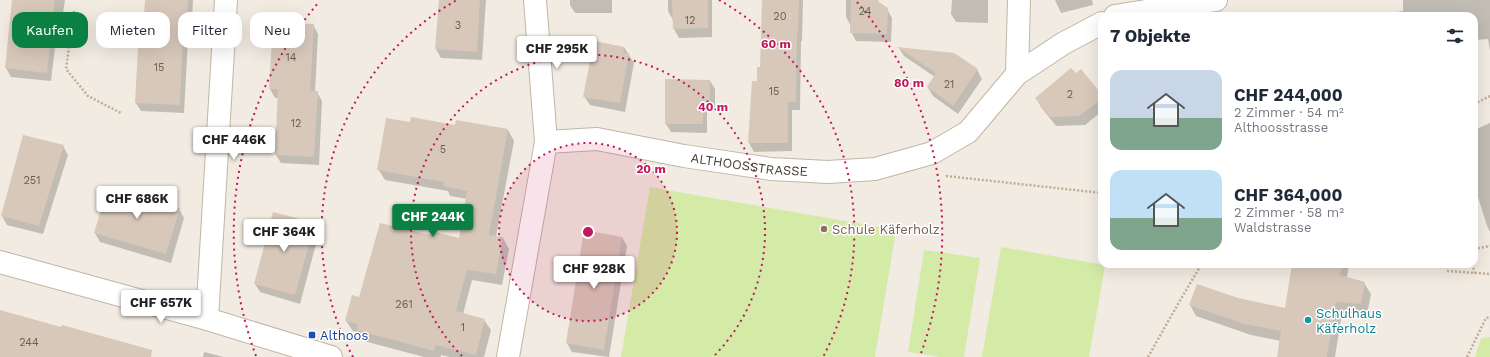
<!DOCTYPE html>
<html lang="de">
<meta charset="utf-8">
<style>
:root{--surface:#fff;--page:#f6f6f7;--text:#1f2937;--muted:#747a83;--accent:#0b8043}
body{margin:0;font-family:"Work Sans",sans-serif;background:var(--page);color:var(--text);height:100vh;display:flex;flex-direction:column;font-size:15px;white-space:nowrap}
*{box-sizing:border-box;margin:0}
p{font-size:13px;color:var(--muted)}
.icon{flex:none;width:22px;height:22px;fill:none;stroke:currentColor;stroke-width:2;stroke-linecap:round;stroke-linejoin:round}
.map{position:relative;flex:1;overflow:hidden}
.sheet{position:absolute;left:1098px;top:12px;width:380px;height:256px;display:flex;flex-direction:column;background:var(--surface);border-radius:12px;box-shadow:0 4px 16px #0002}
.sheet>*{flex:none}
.top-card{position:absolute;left:12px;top:12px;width:380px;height:36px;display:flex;gap:8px}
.price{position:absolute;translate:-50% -34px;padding:0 9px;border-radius:4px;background:#fff;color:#222;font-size:13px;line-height:26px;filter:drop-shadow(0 1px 2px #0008)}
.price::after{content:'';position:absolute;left:50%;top:24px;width:12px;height:9px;margin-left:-6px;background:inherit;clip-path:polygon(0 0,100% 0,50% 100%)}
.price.active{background:var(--accent);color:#fff}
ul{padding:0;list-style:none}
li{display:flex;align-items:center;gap:12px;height:100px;padding:0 12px}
li span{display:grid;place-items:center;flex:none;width:112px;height:80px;border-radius:12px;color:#555}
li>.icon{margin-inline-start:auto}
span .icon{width:48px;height:48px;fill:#fffc;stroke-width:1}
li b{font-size:17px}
h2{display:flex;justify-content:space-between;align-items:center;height:48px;padding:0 12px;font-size:17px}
.pill{padding:0 14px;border-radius:12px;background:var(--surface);box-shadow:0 4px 16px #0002;font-size:14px;line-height:36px}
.pill.active{background:var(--accent);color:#fff}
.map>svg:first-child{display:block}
</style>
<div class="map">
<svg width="1490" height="357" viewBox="0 0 1490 357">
<rect width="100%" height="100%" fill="#f2ebe2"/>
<path fill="#d4eaa7" d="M650,187l246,43 -21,127h-254z
M1001,247l104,18 -16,92h-107z
M924,250l56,8 -16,99h-24l-32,-5z
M1490,337v20h-15l6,-19z"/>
<path fill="#0003" d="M16,0h49l-2,14h-4l-8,67 -40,-4 -5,-9z
M146,0h47l-2,40h-3l-4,73 -43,-2 -5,-8 8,-72z
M440,0h46l-4,60 -41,-2 -5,-9z
M570,0h42v13h-37l-5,-8z
M668,0h44v37l-33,1 -5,-9 -1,-9 -5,-9z
M763,0h40v1l-1,40h-1l-1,69h-8v41l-38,1 -5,-9 4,-61h5l3,-14z
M846,0h32v3l9,6 5,9 -1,24 -35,-1 -5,-9v-6l-5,-9z
M952,0h36v23l-32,-1 -5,-8z
M1055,0h37l1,5 -32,8z
M1403,0h87v51l-2,-12 -14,1v-24h-103l32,-5z
M313,25l5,9 -3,58h2l5,9 -3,64 -38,-2 -5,-8 3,-57h-4l-5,-9z
M624,47l10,16 -9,49 -35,-7 -6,-9z
M899,48l78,22 5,9 -24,35 -25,-18 -5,-8 7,-11 -31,-21z
M710,81l5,8v21h-8v23l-36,-1 -5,-8z
M1036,98h66v13l-17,14 -29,1 -15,-19z
M1490,123v109l-3,-6 -13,-42v-54z
M411,124l97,6 6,11 -18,96 7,1 6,11 -7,36 -30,-5 -9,34 21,6 7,10 -7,27h-34l-9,-2v2h-17l-60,-16 -5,-8 -6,-2 -7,-10 14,-23 100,-58 7,-41 -17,-3 -2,-5 -63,-11 -7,-11z
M63,146l5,9 -25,79 -36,-9 -5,-9z
M179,209l5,9 -13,45 -71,-21 -5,-9z
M314,224l5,9 -19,71 -40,-12 -5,-8z
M622,237l5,9 -18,111 -37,-5 -5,-9z
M1293,264h56l-2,14 17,5 7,11 -4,20 -25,-1 -7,44h-57l3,-16 -30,-6 -55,-19 -6,-11 8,-19 40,13 48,11z
M204,352l20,5h-21z"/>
<path fill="#d7c8ba" d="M12,0h43l-8,73 -42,-5z
M145,0h43l-1,32 -4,-1 -3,74 -45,-2 4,-74 4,1z
M439,0h41l-3,52 -42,-3z
M672,0h36v28l-35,1z
M762,0h37l-1,33h-1l-1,69h-8v41h-40l4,-62h5v-14h3z
M851,0h25l12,8 -1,26 -37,-1z
M273,22l41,2 -4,67h8l-4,66 -39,-2 3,-66h-9z
M594,41l30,6 -1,6h6l-9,50 -37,-6z
M897,47l57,6 24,16 -25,37 -26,-19 9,-14z
M1071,68l5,5 5,-4 21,26v4l-23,17 -29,1 -15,-19z
M665,79l45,1v22h-7v22h-38z
M411,117l44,8 1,-5 52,9 -19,106 14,2 -7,37 -29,-4 -11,41 29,8 -9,36 -40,-10 -2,6 -77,-21 1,-6 -13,-3 7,-26 7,2 21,-74 50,12 2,-4 27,7 8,-47 -24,-5 1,-4 -67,-12 9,-52 24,4z
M23,135l41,10 -25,81 -38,-10z
M108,187l72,21 -14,46 -72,-21z
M273,212l42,11 -20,72 -41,-11z
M584,230l38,7 -18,113 -38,-7z
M1292,264h50l-2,11 25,7 -4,22 -25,-2 -9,55h-50l4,-26 -37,-7 -55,-19 8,-21 41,14 47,10z
M0,310l61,17 1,-2 90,25 -1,7h-151z"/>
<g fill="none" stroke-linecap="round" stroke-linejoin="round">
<defs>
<g id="street">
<path d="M535,0l11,142"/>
<path d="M1115,16l101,-16"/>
<path d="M1017,74l2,-74"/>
<path d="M0,262l207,57 124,38"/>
<path d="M207,319l19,-319"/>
<path id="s1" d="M508,357l38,-215 51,-3 87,17 87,13 57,3 47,-3 57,-16 36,-21 49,-58 47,-31 38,-20"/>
</g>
</defs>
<use href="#street" stroke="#c1b5a7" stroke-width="24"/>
<path stroke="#c1ac94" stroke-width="2.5" stroke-dasharray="2 2" stroke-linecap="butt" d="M74,11l-8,58 22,27 33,17
M1474,104l16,-8
M946,176l156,17
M1474,249l16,-3
M1472,264l3,9
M1447,271l43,3
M1148,357l30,-53 23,-39 -1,-1
M1467,357l19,-39 4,-1"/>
<use href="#street" stroke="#fff" stroke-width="22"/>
</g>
<circle cx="588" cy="232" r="89" fill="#c2185b" fill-opacity=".12"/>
<g fill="none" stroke="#c2185b" stroke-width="2" stroke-dasharray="2 4">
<circle cx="588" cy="232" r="89"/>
<path d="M462 356A177 177 0 1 1 714 356"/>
<path d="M353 357A266 266 0 0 1 457 0M719 0A266 266 0 0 1 823 357"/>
<path d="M256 356A354 354 0 0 1 319 2M857 2A354 354 0 0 1 920 356"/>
</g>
<circle fill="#8d6e63" stroke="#fff" stroke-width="1.5" cx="824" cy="229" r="4"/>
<circle fill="#0f9aa8" stroke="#fff" stroke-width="1.5" cx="1308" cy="320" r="4"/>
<rect fill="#1a4fb4" stroke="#fff" stroke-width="1.5" x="308" y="331" width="8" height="8" rx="2"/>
<g text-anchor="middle" stroke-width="3" stroke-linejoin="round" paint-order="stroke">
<g font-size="11" fill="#695e54">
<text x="865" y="15">24</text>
<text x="780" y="20">20</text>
<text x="690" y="24">12</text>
<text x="458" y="29">3</text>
<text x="291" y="61">14</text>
<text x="159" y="71">15</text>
<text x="949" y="88">21</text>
<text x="774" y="95">15</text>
<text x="1070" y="98">2</text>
<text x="296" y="127">12</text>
<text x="443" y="153">5</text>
<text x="32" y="184">251</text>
<text x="404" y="308">261</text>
<text x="463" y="331">1</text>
<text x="29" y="346">244</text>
</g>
<g font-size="13" fill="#443b32" stroke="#fff">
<text dy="5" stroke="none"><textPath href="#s1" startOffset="424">ALTHOOSSTRASSE</textPath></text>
</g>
<g font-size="13" fill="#785e54" stroke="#fff" text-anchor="start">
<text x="832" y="234">Schule Käferholz</text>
</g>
<g font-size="13" fill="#0d838f" stroke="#fff" text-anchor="start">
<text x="1316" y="318">Schulhaus<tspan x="1316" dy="15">Käferholz</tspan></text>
</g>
<g font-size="13" fill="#164399" stroke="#fff" text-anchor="start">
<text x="320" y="340">Althoos</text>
</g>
</g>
<circle cx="588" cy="232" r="6" fill="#c2185b" stroke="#fff" stroke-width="2"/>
<g font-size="12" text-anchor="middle" font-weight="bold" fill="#c2185b" stroke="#fff" stroke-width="3" stroke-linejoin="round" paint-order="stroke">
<text x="776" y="48">60 m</text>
<text x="909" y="87">80 m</text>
<text x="713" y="111">40 m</text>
<text x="651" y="173">20 m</text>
</g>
</svg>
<b class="price" style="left:557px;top:70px">CHF 295K</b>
<b class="price" style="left:234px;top:161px">CHF 446K</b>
<b class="price" style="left:137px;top:220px">CHF 686K</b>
<b class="price active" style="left:433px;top:238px">CHF 244K</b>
<b class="price" style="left:284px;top:253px">CHF 364K</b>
<b class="price" style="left:594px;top:290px">CHF 928K</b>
<b class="price" style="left:161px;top:324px">CHF 657K</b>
<div class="top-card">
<a class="pill active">Kaufen</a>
<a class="pill">Mieten</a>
<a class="pill">Filter</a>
<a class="pill">Neu</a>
</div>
<section class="sheet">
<h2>7 Objekte<svg class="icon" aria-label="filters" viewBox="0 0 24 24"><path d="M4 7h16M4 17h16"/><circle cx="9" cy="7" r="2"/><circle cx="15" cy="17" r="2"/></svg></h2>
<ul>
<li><span style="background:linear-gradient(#c9d6e8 60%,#7fa58c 0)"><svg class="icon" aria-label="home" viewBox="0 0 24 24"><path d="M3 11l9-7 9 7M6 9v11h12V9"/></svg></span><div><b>CHF 244,000</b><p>2 Zimmer · 54 m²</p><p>Althoosstrasse</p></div></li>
<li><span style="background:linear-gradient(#bfe0f5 60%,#7fa58c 0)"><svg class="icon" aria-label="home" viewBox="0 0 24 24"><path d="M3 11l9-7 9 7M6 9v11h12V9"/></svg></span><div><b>CHF 364,000</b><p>2 Zimmer · 58 m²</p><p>Waldstrasse</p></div></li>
</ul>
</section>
</div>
